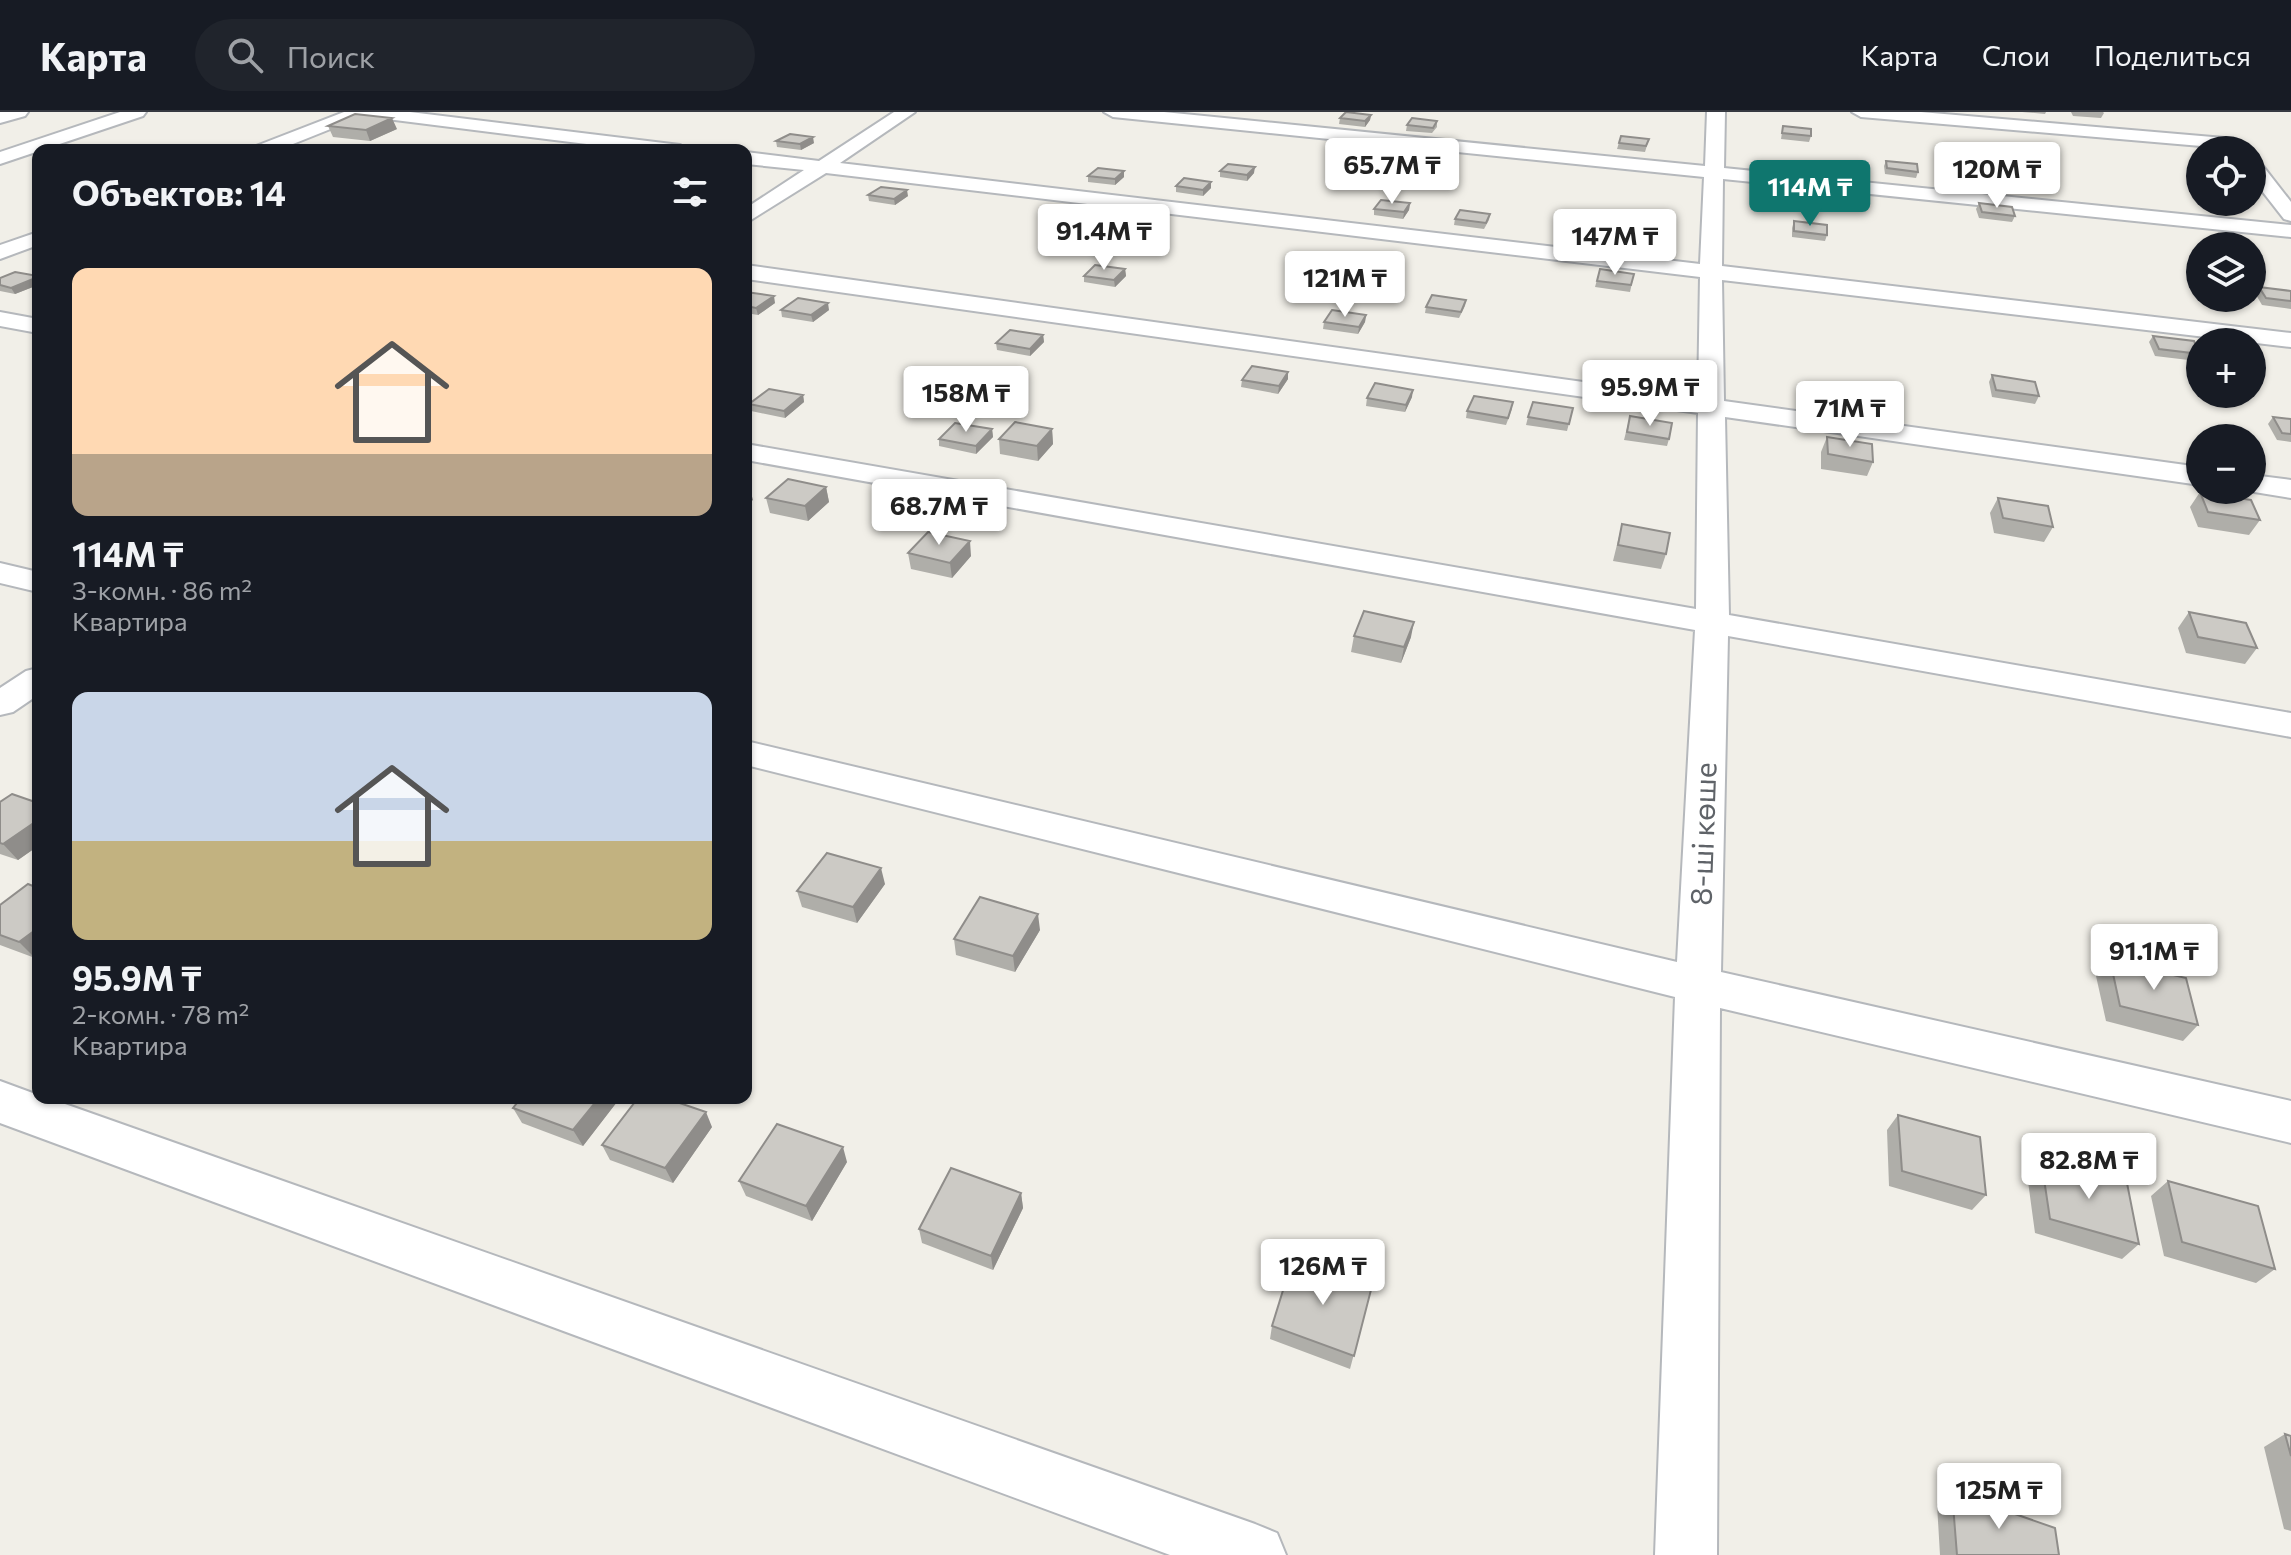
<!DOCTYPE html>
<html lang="ru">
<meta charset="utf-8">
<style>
:root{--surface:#171b24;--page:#20242c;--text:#f1f3f6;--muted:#9ea1a6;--line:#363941;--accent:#0f766e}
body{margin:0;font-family:Commissioner,sans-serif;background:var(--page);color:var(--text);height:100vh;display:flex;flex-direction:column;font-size:30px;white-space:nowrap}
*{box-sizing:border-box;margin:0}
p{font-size:26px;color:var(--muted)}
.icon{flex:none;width:44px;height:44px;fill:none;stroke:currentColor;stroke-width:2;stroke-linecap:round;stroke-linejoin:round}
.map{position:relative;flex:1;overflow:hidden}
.panel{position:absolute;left:32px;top:32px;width:720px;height:960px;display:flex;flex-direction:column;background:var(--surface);border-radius:16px;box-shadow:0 2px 6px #0004}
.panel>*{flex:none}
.tools{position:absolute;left:2186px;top:24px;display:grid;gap:16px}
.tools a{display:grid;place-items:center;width:80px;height:80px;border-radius:50%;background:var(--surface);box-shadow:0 2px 6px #0004;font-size:40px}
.price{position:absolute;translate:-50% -68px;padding:0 18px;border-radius:8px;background:#fff;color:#222;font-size:26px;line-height:52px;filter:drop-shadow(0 2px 4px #0008)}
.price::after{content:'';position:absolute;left:50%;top:48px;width:24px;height:18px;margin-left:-12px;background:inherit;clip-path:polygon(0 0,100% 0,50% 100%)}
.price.current{background:var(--accent);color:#fff}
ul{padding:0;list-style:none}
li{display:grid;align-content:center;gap:16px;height:424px;padding:0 40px}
li span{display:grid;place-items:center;height:248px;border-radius:16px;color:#555}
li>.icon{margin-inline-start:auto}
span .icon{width:144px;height:144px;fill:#fffc;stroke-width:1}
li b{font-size:34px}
h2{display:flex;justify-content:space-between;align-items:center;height:96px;padding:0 40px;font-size:34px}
header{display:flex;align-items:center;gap:48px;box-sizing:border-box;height:112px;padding:0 40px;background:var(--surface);border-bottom:2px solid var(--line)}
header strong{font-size:38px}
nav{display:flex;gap:44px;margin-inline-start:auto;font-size:28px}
.search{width:560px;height:72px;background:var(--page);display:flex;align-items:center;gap:20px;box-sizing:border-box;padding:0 28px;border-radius:44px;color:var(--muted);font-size:30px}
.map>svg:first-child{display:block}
</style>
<header>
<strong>Карта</strong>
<div class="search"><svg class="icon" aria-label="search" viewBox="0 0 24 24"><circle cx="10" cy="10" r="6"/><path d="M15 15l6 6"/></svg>Поиск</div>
<nav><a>Карта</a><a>Слои</a><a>Поделиться</a></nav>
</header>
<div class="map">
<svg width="2291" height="1443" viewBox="0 0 2291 1443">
<rect width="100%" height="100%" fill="#f1efe8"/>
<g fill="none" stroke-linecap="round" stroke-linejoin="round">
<defs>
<path id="minor" d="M0,0h28l-3,4 -25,7z
M120,0h26l-3,4 -143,48v-12z
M344,0h66l270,33 9,5h-54l-272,-34 -85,34h-25l3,-4z
M894,0h21l-75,51 860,101 4,-87 -591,-60 -9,-5h60l541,54 2,-54h18l-1,56 567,57v12l-568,-58 -1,87 569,67v14l-569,-67 2,121 476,66v18l-475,-68 4,198 562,98v24l-563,-101 -7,336 570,129v42l-571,-135 -3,547h-62l20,-558 -929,-232v-24l931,221 18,-332 -949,-170v-16l950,165 2,-196 -952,-134v-14l952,133 2,-121 -874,-104 -80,50v-15l58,-38 -58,-6v-12l73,9z
M1852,0h69l315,27 9,5 -9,5 -375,-32z
M2252,47l7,2 32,41v19l-7,-2 -32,-41z
M38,120v13l-38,14v-14z
M0,200l38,7v14l-38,-7z
M2252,363l39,5v18l-49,-8h10z
M0,451l38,9v20l-38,-9z
M38,556v27l-25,17 -13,3v-27l26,-17z
M0,969l38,14v3h10l1207,426 22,9 9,22h-116l-1170,-432z"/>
</defs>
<use href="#minor" stroke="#b5b8bc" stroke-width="4"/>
<use href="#minor" fill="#fff" fill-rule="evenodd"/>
</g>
<path fill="#afaea9" d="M2022,0h24l-1,2z
M2071,0h32l1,1 -3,5 -28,-2z
M1371,3l-1,5 -5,7 -26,-3 1,-6z
M1437,9v6l-5,6 -26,-2 1,-6z
M328,14l69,3 -27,12 -37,-4z
M1783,14l28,10 -2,6 -28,-3z
M1621,24l28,3 -4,13 -28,-3z
M776,29l38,2 -13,7 -24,-3z
M1886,49l32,11 -2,6 -31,-4 -1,-8z
M1220,59l34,2 -7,8 -27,-4z
M1088,64l36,1 -9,8 -27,-3z
M1211,70v6l-8,8 -27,-4v-6z
M868,83l40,1 -13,9 -26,-4z
M1410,91l-1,7 -6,9 -29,-4v-6z
M1979,91l36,13 -3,6 -33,-4 -3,-9z
M1490,102l-1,6 -5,9 -30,-4 1,-6z
M1794,109l33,14 -2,6 -33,-4v-9z
M1125,157l1,7 -11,11 -31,-5v-6z
M1600,157l34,5 -4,18 -35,-5z
M38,164v9l-23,9 -15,-3v-13z
M2259,175l32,4v18l-29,-4 -7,-12z
M746,180l29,11 -17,12 -12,-2z
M1466,188l-1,6 -6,12 -34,-5 1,-6z
M781,198h48l-16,12 -31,-5z
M1366,203l-1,7 -7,12 -35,-5 1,-7z
M1043,223l1,7 -14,14 -33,-6 -1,-7z
M2153,224l47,17v3l-3,5 -42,-5 -6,-14z
M1288,260v7l-10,15 -37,-7 1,-7z
M1992,263l47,21 -4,8 -43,-7 -3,-15z
M803,283l1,7 -19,16 -34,-7 -2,-7z
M1412,285l-7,15 -39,-6 1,-8z
M1573,296l-6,23 -41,-6 2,-8z
M1512,297l-6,16 -40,-7 1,-7z
M1630,304l39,23 -2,7 -43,-6z
M2273,305l18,2v23l-14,-2 -9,-16z
M992,317l1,8 -17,17 -37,-8v-7z
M1052,317l1,15 -15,17 -38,-7 -1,-15z
M1827,325l46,25 -6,14 -46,-7v-17z
M826,375l3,15 -21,19 -38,-8 -4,-15z
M2200,380l60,28 -11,15 -51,-8 -8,-20z
M1998,386l55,29 -9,15 -50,-9 -4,-20z
M1622,412l44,30 -5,15 -48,-8z
M908,441l63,3 -19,22 -41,-9z
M2189,500l68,36 -12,16 -59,-11 -8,-25z
M1354,524l57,1 -10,26 -50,-11z
M0,690l38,1v43l-20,14 -18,-6z
M885,772l-28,39 -55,-16 -5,-16z
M38,776v68l-3,2 -35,-13v-40z
M1040,818l-25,42 -59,-17 -2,-16z
M2110,848l88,65 -15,16 -77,-20 -10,-45z
M521,986h99l-37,48 -61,-23 -9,-15z
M1898,1003l88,80 -14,15 -83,-24 -2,-56z
M712,1015l-39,56 -63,-23 -8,-15z
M2041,1047l98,85 -17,15 -87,-26 -8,-59z
M847,1050l-35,59 -66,-25 -7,-15z
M2168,1069l107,88 -19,14 -92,-27 -13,-60z
M1021,1081l2,15 -30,62 -71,-27 -3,-14z
M1372,1174l-22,83 -80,-30 2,-13z
M2285,1322l6,2v95l-7,-2 -20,-82z
M1952,1380l107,63h-119l-3,-51z"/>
<path fill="#8f8d8a" d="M1371,3l-1,5 -5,7v-6z
M392,6l5,11 -27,12 -4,-11z
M813,25l1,6 -13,7 -1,-6z
M1255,55l-1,6 -7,8v-6z
M1124,59v6l-9,8v-6z
M1211,70v6l-8,8v-6z
M907,78l1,6 -13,9 -1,-6z
M1410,91l-1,7 -6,9 1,-7z
M1125,157l1,7 -11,11 -1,-7z
M38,165v8l-23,9 -4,-6z
M774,184l1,7 -17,12 -2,-7z
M828,191l1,7 -16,12 -2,-7z
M1366,203l-1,7 -7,12 1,-7z
M1043,223l1,7 -14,14v-7z
M1288,260v7l-10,15 1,-8z
M1413,278l-1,7 -7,15 1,-7z
M803,283l1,7 -19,16 -1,-7z
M992,317l1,8 -17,17v-8z
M1052,317l1,15 -15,17 -1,-15z
M826,375l3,15 -21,19 -3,-15z
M751,381l2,7 -7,6v-9z
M970,429l1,15 -19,22 -2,-15z
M1414,510l-3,15 -10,26 3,-16z
M38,708v26l-20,14 -15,-16z
M881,756l4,16 -28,39 -4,-16z
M1038,802l2,16 -25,42 -2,-16z
M38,816v28l-3,2 -16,-16z
M599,986h21l-37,48 -10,-16z
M706,1000l6,15 -39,56 -8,-15z
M843,1035l4,15 -35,59 -6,-15z
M1021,1081l2,15 -30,62 -2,-14z"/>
<path fill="#cccac5" stroke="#8f8d8a" stroke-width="2" d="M1346,0l25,3 -6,6 -25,-3z
M355,2l37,4 -26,12 -38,-4z
M1412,6l25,3 -4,7 -26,-3z
M1783,14l28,3v7l-29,-3z
M790,22l23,3 -13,7 -24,-3z
M1621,24l28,3 -3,7 -27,-3z
M1886,49l31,3 1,8 -31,-4z
M1228,52l27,3 -8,8 -27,-4z
M1098,56l26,3 -9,8 -27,-3z
M1184,66l27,4 -8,8 -27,-4z
M881,75l26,3 -13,9 -26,-4z
M1381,88l29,3 -6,9 -30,-3z
M1979,91l33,4 3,9 -33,-4z
M1460,98l30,4 -4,9 -31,-4z
M1794,109l33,4v10l-33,-4z
M1095,153l30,4 -11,11 -30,-4z
M1600,157l34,5 -3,11 -34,-4z
M15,160l23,4v1l-27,11 -11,-3v-7z
M2259,175l32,4v10l-25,-3z
M746,180l28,4 -18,12 -10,-2z
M1432,183l34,5 -5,12 -35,-5z
M798,186l30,5 -17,12 -30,-5z
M1332,198l34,5 -7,12 -35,-5z
M1010,218l33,5 -13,14 -34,-6z
M2153,224l41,5 6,13 -41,-5z
M1252,254l36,6 -9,14 -37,-6z
M1992,263l43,7 4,14 -43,-6z
M1375,271l38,7 -7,15 -39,-7z
M769,277l34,6 -19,16 -35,-7z
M1474,284l39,6 -5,16 -41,-7z
M1533,290l40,6 -4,16 -41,-7z
M1630,304l42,7 -3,16 -42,-7z
M2273,305l18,2v15l-9,-1z
M1015,310l37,7 -15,17 -38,-7z
M955,311l37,6 -16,17 -37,-7z
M1827,325l45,7 1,18 -45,-8z
M788,367l38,8 -21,19 -39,-8z
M2200,380l51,8 9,20 -52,-8z
M1998,386l50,8 5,21 -50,-9z
M1622,412l48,9 -4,21 -48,-9z
M928,420l42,9 -20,22 -42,-10z
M1364,499l50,11 -10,25 -50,-11z
M2189,500l57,11 11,25 -59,-11z
M12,682l26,9v17l-35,24 -3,-1v-41z
M827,741l54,15 -28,39 -56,-16z
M28,772l10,4v40l-19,14 -19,-7v-30z
M980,785l58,17 -25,42 -59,-17z
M2110,848l76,18 12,47 -78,-19z
M521,986h78l-26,32 -60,-22z
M638,986h27l41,14 -41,56 -63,-23z
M1898,1003l82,22 6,58 -84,-24z
M777,1012l66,23 -37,59 -67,-25z
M2041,1047l86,24 12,61 -89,-25z
M951,1056l70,25 -30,63 -72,-27z
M2168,1069l90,25 17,63 -93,-27z
M1293,1146l79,28 -18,70 -82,-30z
M2285,1322l6,2v20z
M1952,1380l103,36 4,27h-102z"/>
<g text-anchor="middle" stroke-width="6" stroke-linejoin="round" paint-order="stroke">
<g font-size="30" fill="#5f6368" stroke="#fff">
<text transform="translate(1704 722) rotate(-88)" y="10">8-ші көше</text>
</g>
</g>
</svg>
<div class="tools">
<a><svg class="icon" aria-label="locate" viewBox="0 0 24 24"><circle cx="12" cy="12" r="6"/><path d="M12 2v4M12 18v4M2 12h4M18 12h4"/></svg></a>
<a><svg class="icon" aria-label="layers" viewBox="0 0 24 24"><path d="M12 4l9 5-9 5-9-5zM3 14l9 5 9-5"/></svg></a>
<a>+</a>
<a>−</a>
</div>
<b class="price" style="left:1392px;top:94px">65.7M ₸</b>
<b class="price" style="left:1997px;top:98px">120M ₸</b>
<b class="price current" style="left:1810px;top:116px">114M ₸</b>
<b class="price" style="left:1104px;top:160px">91.4M ₸</b>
<b class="price" style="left:1615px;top:165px">147M ₸</b>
<b class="price" style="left:1345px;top:207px">121M ₸</b>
<b class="price" style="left:1650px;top:316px">95.9M ₸</b>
<b class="price" style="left:966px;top:322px">158M ₸</b>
<b class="price" style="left:1850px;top:337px">71M ₸</b>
<b class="price" style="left:939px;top:435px">68.7M ₸</b>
<b class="price" style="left:2154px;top:880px">91.1M ₸</b>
<b class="price" style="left:2089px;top:1089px">82.8M ₸</b>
<b class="price" style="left:1323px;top:1195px">126M ₸</b>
<b class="price" style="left:1999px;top:1419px">125M ₸</b>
<section class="panel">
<h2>Объектов: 14<svg class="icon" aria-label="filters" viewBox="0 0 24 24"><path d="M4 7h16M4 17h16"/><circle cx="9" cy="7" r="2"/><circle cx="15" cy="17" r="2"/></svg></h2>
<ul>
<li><span style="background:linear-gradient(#ffd9b3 75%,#b9a48a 0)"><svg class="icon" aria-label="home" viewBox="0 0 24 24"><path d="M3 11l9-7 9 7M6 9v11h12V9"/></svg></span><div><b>114M ₸</b><p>3-комн. · 86 m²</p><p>Квартира</p></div></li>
<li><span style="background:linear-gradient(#c9d6e8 60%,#c2b280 0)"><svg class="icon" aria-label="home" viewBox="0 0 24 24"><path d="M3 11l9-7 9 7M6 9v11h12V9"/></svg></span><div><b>95.9M ₸</b><p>2-комн. · 78 m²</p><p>Квартира</p></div></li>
</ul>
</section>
</div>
